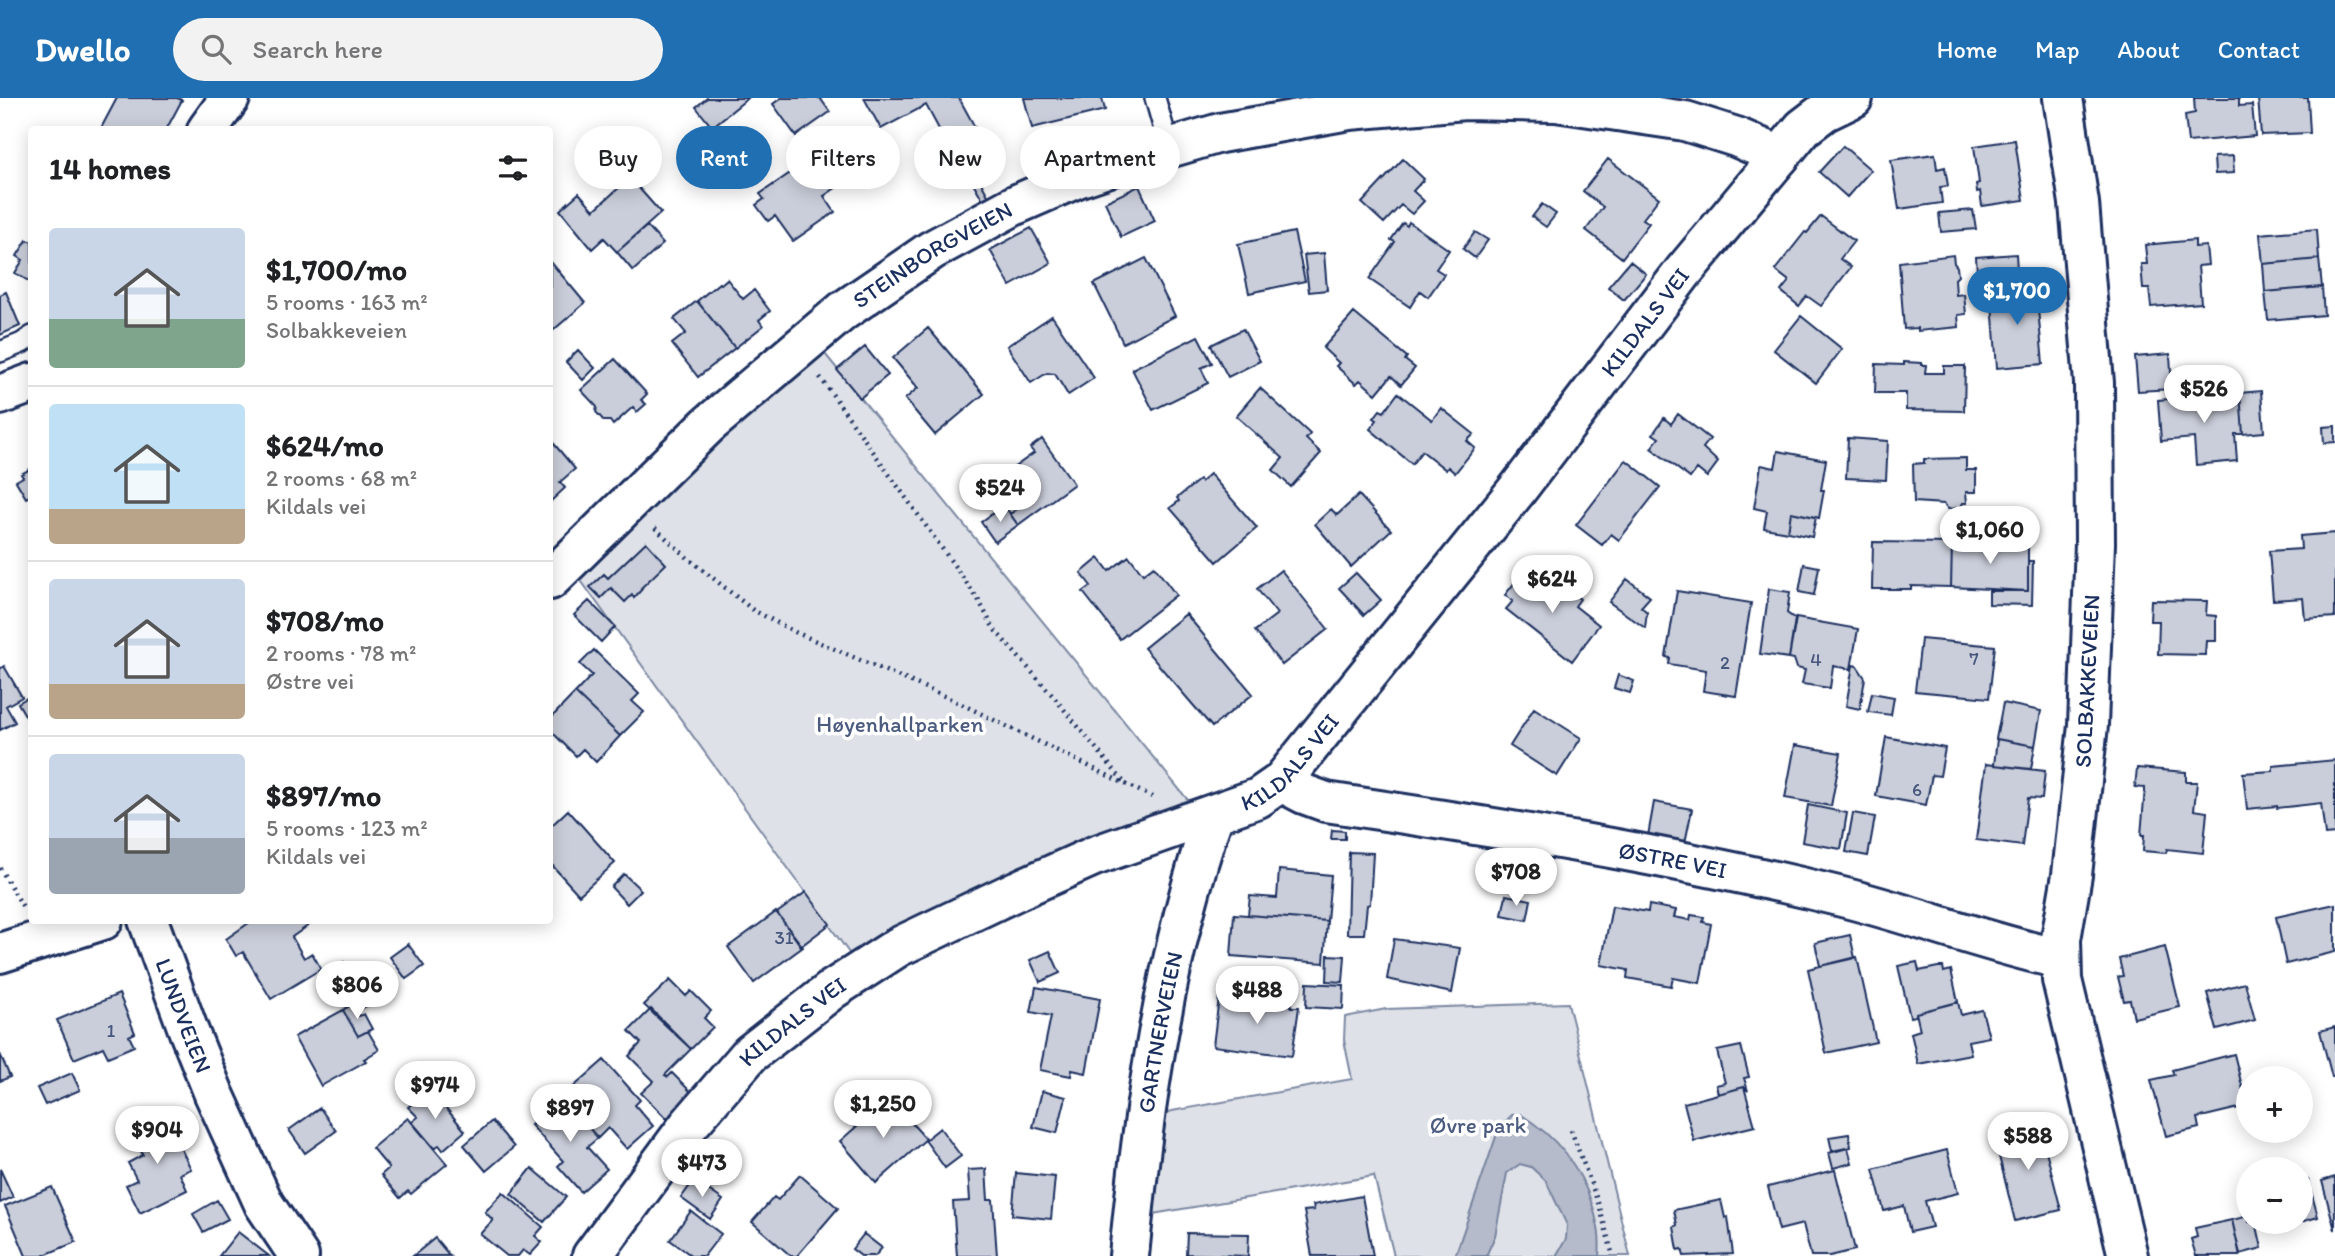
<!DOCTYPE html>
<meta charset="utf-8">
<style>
:root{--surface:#fff;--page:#f2f2f2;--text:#202124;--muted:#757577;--line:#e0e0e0;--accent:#1f6fb2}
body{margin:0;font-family:Itim,sans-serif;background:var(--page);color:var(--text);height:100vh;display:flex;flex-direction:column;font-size:26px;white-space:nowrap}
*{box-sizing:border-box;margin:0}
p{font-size:23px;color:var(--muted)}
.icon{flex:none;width:38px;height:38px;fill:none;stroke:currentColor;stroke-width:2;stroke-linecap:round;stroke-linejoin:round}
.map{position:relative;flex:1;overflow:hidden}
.panel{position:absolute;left:28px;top:28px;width:525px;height:798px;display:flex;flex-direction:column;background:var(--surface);border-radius:7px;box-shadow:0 4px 18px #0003}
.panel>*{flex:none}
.hud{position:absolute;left:574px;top:28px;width:665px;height:63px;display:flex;gap:14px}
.controls{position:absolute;left:2236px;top:968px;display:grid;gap:14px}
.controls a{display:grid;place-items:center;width:77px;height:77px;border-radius:50%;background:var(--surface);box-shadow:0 4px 18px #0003;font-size:35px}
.price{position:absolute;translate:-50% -60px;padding:0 16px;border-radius:24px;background:#fff;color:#222;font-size:23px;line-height:46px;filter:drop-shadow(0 2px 4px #0008)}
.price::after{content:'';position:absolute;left:50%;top:42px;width:21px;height:16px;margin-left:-10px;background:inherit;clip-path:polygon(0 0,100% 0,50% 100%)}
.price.on{background:var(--accent);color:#fff}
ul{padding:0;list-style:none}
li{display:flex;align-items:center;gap:21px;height:175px;padding:0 21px}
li+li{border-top:2px solid var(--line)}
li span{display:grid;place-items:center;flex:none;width:196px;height:140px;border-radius:7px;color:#555}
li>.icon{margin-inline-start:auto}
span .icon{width:84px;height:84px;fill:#fffc;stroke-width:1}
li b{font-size:30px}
h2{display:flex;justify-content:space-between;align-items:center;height:84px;padding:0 21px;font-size:30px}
.pill{padding:0 24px;border-radius:32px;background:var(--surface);box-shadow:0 4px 18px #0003;font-size:24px;line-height:63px}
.pill.on{background:var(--accent);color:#fff}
header{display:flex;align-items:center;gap:42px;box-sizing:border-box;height:98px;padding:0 35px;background:var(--accent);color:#fff}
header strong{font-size:33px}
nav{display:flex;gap:38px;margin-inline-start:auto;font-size:24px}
.search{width:490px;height:63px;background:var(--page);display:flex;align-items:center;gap:18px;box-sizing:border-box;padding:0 24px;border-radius:38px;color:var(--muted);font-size:26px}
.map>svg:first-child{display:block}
</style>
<header>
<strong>Dwello</strong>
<div class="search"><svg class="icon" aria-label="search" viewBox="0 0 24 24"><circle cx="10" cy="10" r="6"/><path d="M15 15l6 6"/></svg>Search here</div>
<nav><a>Home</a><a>Map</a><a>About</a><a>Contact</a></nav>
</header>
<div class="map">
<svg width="2335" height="1158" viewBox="0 0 2335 1158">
<rect width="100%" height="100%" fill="#fff"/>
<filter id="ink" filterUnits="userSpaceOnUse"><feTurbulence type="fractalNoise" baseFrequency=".0143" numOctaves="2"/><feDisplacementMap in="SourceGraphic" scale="14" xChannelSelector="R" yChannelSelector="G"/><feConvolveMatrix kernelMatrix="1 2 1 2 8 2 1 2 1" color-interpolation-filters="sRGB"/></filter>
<g filter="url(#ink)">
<path fill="#dee1e7" stroke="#7c88a2" stroke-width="2" d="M821,251l367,451 -121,52 -215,105 -275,-382 120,-115z
M1568,905l62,253h-236l-20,-80 -227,39 12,-99 13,-5 180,-32 -8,-39 1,-23 41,-8z"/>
<path fill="#b5bbca" stroke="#77839f" stroke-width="2" d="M1520,1016c37,23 60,52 73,93 5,18 8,31 6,49h-43l10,-17 1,-14 -21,-44 -15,-14 -11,-3 -13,9 -12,63 -9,20h-31l44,-128 13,-13z"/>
<path fill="#caceda" stroke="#1b2f5e" stroke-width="2" d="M117,0h60l5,2 -16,30h-66z
M707,0h41l-36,29 -16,-20z
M781,0h39l10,14 -34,24 -23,-32z
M864,0h95l35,64 -19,10 15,27 -6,3 -17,-30 3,-2 -3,-7 -28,16 -14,-26 21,-11 -20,-37 -45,24z
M1024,0h78l3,12 -73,18z
M2194,0h45v8l13,-1 3,31 -67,6 -3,-27 10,-2z
M2258,0h50l2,35 -49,2z
M2015,42l9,60 -42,6 -2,-15 -3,1 -1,-8 3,-1 -5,-37z
M1843,48l28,24 -24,27 -28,-25z
M1935,56l2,15 8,-2 3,19 -8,1 2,16 -43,6 -8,-49z
M2233,58l1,17 -19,1 -1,-17z
M1403,61l21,20 -11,12 11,10 -12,13 -11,-9 -17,18 -22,-20z
M1608,61l51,39 -16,21 6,4 -27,35 -36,-28 17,-23 -20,-16z
M809,62l9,13 9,-6 13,18 -16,11 11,16 -42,29 -18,-25 -7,5 -12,-16 8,-6 -4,-5z
M630,80l31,35 -44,39 -13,-14 -12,11 -32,-39 19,-17 15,17z
M1139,88l16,35 -34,16 -16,-35z
M1542,106l14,10 -10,13 -14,-10z
M1973,112l3,19 -35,3 -2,-19z
M1821,118l33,25 -14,18 11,8 -30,39 -14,-10 -8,10 -18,-15 8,-10 -14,-11 30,-38 2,1z
M1409,124l40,28 -13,19 8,5 -16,23 -8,-6 -10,16 -41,-28 26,-37 -4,-2 12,-17 4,3z
M647,128l16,18 -30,27 -16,-19z
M1031,130l20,35 -41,23 -20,-36z
M2317,131l2,30 -56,5 -3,-30z
M1294,134l11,49 -56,12 -11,-49z
M1475,134l13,8 -13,18 -12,-9z
M27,142l5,2v41l-17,-10 8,-13 -6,-4z
M2195,142v7l11,-1 2,19 -10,1 3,37 -50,4 -2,-18h-6l-2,-25h6l-2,-19z
M1324,155l3,37 -18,2 -5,-37z
M2016,156l2,32 -40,3 -2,-32z
M1953,157l1,8 3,4 1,9 -3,3 1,16 8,-1 2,20 -8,1 1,12 -41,4v-3l-14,1 -5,-67z
M1146,160l29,58 -52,27 -29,-59z
M2319,161l3,28 -57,5 -2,-28z
M550,163l35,42 -35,30z
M1630,163l16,13 -22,26 -16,-13z
M727,181l16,20 11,-9 16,21 -11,9 4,6 -28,22 -38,-47 22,-18 2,1z
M2036,189l7,77 -46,4 -6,-78z
M2322,189l2,28 -56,5 -3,-28z
M6,194l14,34 -20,9v-40z
M697,203l38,47 -37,29 -26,-33 14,-11 -12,-14z
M1354,215l53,44 -2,3 10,8 -14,17 -10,-9 -15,18 -16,-14 -4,4 -20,-18 3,-3 -16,-15z
M1052,218l42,62 -26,17 -13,-21 -8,-1 -16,10 -24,-37z
M1801,218l41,33 -26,34 -42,-33z
M928,230l56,66 -49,41 -30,-36 13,-11 -25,-30z
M1243,231l17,32 -32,16 -17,-32z
M1198,238l14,27 -11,5 7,15 -55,27 -21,-41z
M865,249l23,28 -28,23 -23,-28z
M578,252l17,18 -12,12 -17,-18z
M2170,256l2,35 -34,2 -3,-34z
M615,261l32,35 -6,6 5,4 -9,8 -4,-5 -20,18 -3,-4h-6l-8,-9 1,-5 -16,-17z
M1904,264l18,1v2h4l-1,8h19v-7h21l-1,45 -58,-1v-17h-31l1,-29 28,1z
M1260,290l50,46 -4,5 15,14 -30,34 -18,-17 10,-12 -47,-42z
M2261,293l3,41 -21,2 -3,-41z
M1398,295l34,27 9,-12 33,26 -7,7 8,7 -20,25 -7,-6 -2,3 -24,-19 -10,13 -42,-35 7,-9 -3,-2 6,-8 4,2z
M2240,295l3,41h-8l2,27 -41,4 -2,-27 -33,3 -3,-41z
M1678,316l32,25 -7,9 15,14 -11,15 -10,-8 -7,9 -39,-30 8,-10 -6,-4 11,-16 7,6z
M2335,328v16l-11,1 -1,-16z
M1848,340l40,3 -2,39 -40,-2z
M550,341l25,30 -15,13 5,6 -15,14z
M1042,341l32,45 -56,41 -8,-11 20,-14 -21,-29 25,-18 -4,-5z
M1778,353l48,9 -5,30h3l-5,28 -28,-6 -3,20 -24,-4 3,-17 -13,-3 7,-43 14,3z
M1966,360v12h10v22h-10l1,11h-4l-3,5 -12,1 -4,-5 -30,-2 -1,-38 11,-1v-4z
M1626,362l34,27 -41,53 -8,-6 -9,11 -26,-20z
M32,370v27l-6,3 -10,-17 7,-4 -2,-3z
M1210,376l47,54 -40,34 -47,-54 9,-7 -2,-3 22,-18 2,2z
M1359,397l32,35 -40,37 -36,-43 16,-15 6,6z
M1004,407l14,20 -23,17 -14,-20z
M1791,414l25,5 -4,20 -24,-5z
M2335,435v84l-30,2 -2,-21 -30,2 -4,-49 32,-2 -1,-13z
M646,444l20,22 -25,24 1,1 -8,9 -2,-3 -7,7 -14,-14 -10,10 -11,-11 14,-13 4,4z
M1873,444l79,1 -1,44 -40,-1v3h-39z
M1952,445l76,1v47l-77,-4z
M1129,458l14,18 11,-8 22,29 -56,44 -37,-47 8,-6 -10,-13 18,-15 10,13z
M2028,463h5l-1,44 -43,-1v-13h39z
M1804,466l15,3 -5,28 -15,-3z
M1281,472l47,59 -46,36 -27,-34 22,-17 -20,-25z
M1356,475l25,27 -17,15 -25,-27z
M1534,476l25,19 5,-6 16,12 -5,7 24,19 -27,36 -66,-52 7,-8 -8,-6 11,-14 8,6z
M1627,481l23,18 -9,10 6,5 -2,16 -36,-26z
M1769,491l21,3 -3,21 8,6 -6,39 -29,-4z
M1677,493l74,12 -15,93 -33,-5 3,-21 -37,-6 1,-6 -4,-1z
M2151,502l56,1 -1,14 10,1v25h-10l-1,14 -47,-1 1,-33h-9z
M589,503l26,26 -14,15 -27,-27z
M1186,516l67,80 -41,33 -68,-79z
M1796,520l62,11 -7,40 -18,-3 -3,22 -28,-4 3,-14 -8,-2 -3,-9 -5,-1z
M1921,541l74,7 -6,52 -74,-7z
M594,552l45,44 -7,7 12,11 -24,24 -45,-43 17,-18 -12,-11z
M1853,567l4,1 8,12 -5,31 -14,-3z
M4,568l18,31 -16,9 9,16 -15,8v-61z
M1618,577l16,6 -4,12 -16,-5z
M575,595l45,43 -24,26 -13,-13 -7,7 -26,-26v-11z
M1872,595l22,4 -3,18 -23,-3z
M32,597v32l-14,-24z
M2003,605l38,8 -6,35 -39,-7z
M1534,610l47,30 -24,38 -47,-30z
M1886,639l59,11 -5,28 -8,-1 -6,30 -50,-9z
M1997,641l38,7 -4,23 -37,-4z
M1795,647l46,8 -10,53 -46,-8z
M2335,662v74l-10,1 -4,-32 -44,5v-2l-30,3 -4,-36 30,-2v-5z
M1986,666l59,7 -3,28 -14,-1 -6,48 -46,-6z
M2137,670l49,4v10h11l-3,28 13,2 -4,41 -36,-4 -1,4 -23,-2 1,-16h-3l4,-47 -10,-1z
M1654,704l38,7 -7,34 -37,-7z
M1808,707l39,8 -6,36 -39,-7z
M568,712l47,53 -36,32 -29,-32v-36z
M1853,715l22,4 -7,39 -22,-4z
M1332,732l13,1v8h-14z
M1349,754l24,1 -3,51 -3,1 -3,29h-17z
M1279,772l52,5 -4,46 -79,-6 2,-19 27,2z
M624,776l17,16 -14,14 -16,-17z
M806,794l24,32 -29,22 -24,-33z
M1506,797l25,5 -4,20 -25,-5z
M2335,806v48l-49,12 -10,-47z
M1649,807l27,5 -2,7 16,3 1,-5 13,2 -1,5 8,2 -11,59 -27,-5 -2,8 -44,-8 1,-8 -27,-5 11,-59 36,6z
M776,814l27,35 -49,36 -26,-36z
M1234,816l93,7 -3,42 -93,-7z
M253,822h63l-24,17 12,21 8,-5 9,16 -50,30 -28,-47 -7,4 -10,-17z
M1850,837l5,23 -35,8 -5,-23z
M1394,841l66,9 -8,45 -65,-14z
M408,846l16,22 -18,13 -16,-22z
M2165,849l15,60 -46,11 -4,-18 -6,1 -6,-24 5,-1 -4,-17z
M1050,853l10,22 -20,9 -10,-22z
M1328,857l17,1 -2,26 -16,-1z
M1857,859l19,85 -50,11 -18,-84z
M344,864l6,10 -13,7 -4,-3 -2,-7z
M1917,864l2,9 19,-4h5l1,5 7,-2 7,32 -42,11v3l-6,1 -12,-51z
M367,874l14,26 -24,13 -5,-7 -4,3 -10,-18z
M670,882l16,16 5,-5 20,20 -7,7 9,9 -22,22 -47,-44z
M1307,885l37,2 -1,24 -37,-2z
M2245,885l10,37 -38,10 -10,-37z
M1036,889l64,12 -14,74 -14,-3 -1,6 -31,-6 11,-54 -20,-4z
M119,896l16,39 -6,3 5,10 -26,11 -5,-10 -29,12 -17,-39z
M1219,899l53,7 1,-7 19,2 -1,8h8l-7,49 -79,-10z
M1958,904l3,13 21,-5 7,27 -21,4 3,13 -53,10 -7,-31 9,-3 -4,-17z
M352,906l7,12 5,-2 8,15 -14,7 -15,-26z
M651,911l40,40 -26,26 3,2 4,-4 20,20 -25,26 -26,-26 13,-12 -25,-25 12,-13 -12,-12z
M343,912l15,26 10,-5 11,19 -15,9 2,2 -45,25 -27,-49z
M2335,929v50h-3l-12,-46z
M1741,948l8,31 -5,1 4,13 -4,-4 -26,7 -2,-9 9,-2 -8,-32z
M0,956l10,23 -10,4z
M2234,956l13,52 -50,12 2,10 -33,8 -15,-56 23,-5 -2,-5z
M604,962l36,40 -5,5 18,21 -26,23 -19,-21 -10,10 -37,-40z
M72,975l8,17 -35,15 -8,-17z
M1744,989l11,39 -61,15 -10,-38z
M430,991l35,42 -22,19 -4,-5 -5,3 -22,-26 6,-5 -10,-10z
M1042,993l24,6 -9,36 -24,-6z
M561,1000l37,40 -11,9 20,22 -26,23 -23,-26 5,-5 -32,-36z
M889,1000l37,41 -50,44 -36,-42z
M320,1010l16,23 -31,22 -16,-23z
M165,1018l26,53 -11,5 7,16 -47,23 -14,-28 11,-5 -9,-17 15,-8 -11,-22z
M408,1020l39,46 -36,30 -3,-3 -8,7 -19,-23 8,-7 -17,-20z
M2038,1021l23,91 -46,11 -20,-81 15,-3 -2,-10z
M492,1023l22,26 -28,24 -22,-26z
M940,1030l21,28 -16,12 -20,-28z
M1849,1036l2,13 -19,4 -3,-14z
M1848,1050l4,15 -19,5 -4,-15z
M1947,1052l11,43 -33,8 7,26 -22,5 -6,-26 -20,5 -11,-42z
M532,1070l34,29 -22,25 -33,-28z
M0,1071l13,28 -13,6z
M986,1071l2,31h5l4,56h-40l-4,-54 17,-1 -2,-31z
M1835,1072l20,80 -25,6h-19l-8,-32 -24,6 -11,-43z
M1016,1075l39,4 -4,42 -39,-4z
M800,1077l38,33 -41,48h-6l-39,-34 22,-25 4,3z
M2335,1079v53l-13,-49z
M694,1082l29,20 -13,19 -29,-21z
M2308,1082l10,37 -35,10 -1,-5h19v-41z
M52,1089l24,55 -34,14h-16l-21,-50z
M503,1094l40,35 -8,9 7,6 -12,13 -7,-5 -5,6h-11l-27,-22 13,-14 -8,-8z
M1362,1098l11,60h-61l-8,-45 10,-1 -1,-5z
M217,1102l11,19 -25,13 -10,-18z
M1721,1102l4,18 3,-1 5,37 -49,2 -2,-7 -4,1 -4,-23 3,-2 -3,-15z
M691,1113l30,23 -17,22h-12l-22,-16z
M2249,1118v6h7l6,26 -22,6 -8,-34z
M2232,1122l8,36h-44l-5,-17 6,-2 -2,-9z
M238,1134l31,24h-50z
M1187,1135l62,1 -1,22 -62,-2z
M864,1136l18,14 -7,8h-14l-9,-7z
M435,1140l15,18h-37z"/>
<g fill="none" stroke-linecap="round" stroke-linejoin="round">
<defs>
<path id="service" d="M1155,0l14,49
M0,254l22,-9 10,-7"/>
<g id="minor">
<path d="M2063,0l16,105 15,180 1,160 -7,182 -16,150 -11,64 1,41 66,276"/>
<path d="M207,32l23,-32"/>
<path d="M0,297l32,-12"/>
<path id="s1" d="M550,482l158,-155 135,-114 89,-61 83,-45 62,-27 68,-23 75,-22 129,-23 116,-10 91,2 129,19 51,16 44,19"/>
<path id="s2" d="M1281,684l23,12 22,8c173,26 347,53 516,95 73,18 144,46 219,62"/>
<path id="s3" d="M148,822l41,112 25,62 50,110 35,52"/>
<path d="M0,855l103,-33"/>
<path id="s4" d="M592,1158l96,-130 62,-72 83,-65 65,-42 120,-57 76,-34 164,-58 23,-16 236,-292 167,-219 96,-115 23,-28 21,-16 29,-14"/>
<path id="s5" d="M1129,1158c14,-148 36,-301 85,-442"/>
</g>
</defs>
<use href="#service" stroke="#1b2f5e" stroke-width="24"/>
<use href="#minor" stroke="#1b2f5e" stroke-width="44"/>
<path stroke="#1b2f5e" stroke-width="4.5" stroke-dasharray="2 5" stroke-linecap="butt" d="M820,279l158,222 16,30 59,67 70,85
M655,430l34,31 64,51 42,22 156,67 201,98
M0,770l23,39
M1571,1032l29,78 13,48"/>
<use href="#service" stroke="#fff" stroke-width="19"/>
<use href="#minor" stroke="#fff" stroke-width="38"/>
</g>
</g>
<g text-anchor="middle" stroke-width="7" stroke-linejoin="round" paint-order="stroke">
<g font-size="19" fill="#47577d">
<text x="1974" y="567">7</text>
<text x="1816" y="568">4</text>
<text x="1725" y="571">2</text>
<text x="1917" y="698">6</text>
<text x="784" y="846">31</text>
<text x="111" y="939">1</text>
</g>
<g font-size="23" fill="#1b2f5e" stroke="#fff">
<text dy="8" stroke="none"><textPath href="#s1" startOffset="504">STEINBORGVEIEN</textPath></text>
<text dy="8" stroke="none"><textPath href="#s4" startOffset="1444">KILDALS VEI</textPath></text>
<text transform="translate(2087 583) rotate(-87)" y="8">SOLBAKKEVEIEN</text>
<text dy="8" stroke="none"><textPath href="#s4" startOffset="877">KILDALS VEI</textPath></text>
<text dy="8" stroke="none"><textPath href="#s2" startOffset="401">ØSTRE VEI</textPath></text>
<text dy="8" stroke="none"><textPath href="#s3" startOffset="102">LUNDVEIEN</textPath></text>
<text dy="8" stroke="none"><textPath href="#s4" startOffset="310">KILDALS VEI</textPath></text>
<text dy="8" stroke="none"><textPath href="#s5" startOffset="226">GARTNERVEIEN</textPath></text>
</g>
<g font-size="23" fill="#4c5c80" stroke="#fff">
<text x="900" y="634">Høyenhallparken</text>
<text x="1478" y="1035">Øvre park</text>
</g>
</g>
</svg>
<div class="controls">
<a>+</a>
<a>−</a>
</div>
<b class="price on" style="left:2017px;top:229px">$1,700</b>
<b class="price" style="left:2204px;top:327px">$526</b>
<b class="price" style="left:1000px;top:426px">$524</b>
<b class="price" style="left:1990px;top:468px">$1,060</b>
<b class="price" style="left:1552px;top:517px">$624</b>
<b class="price" style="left:1516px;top:810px">$708</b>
<b class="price" style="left:357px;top:923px">$806</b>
<b class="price" style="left:1257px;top:928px">$488</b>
<b class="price" style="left:435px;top:1023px">$974</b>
<b class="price" style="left:883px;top:1042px">$1,250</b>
<b class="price" style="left:570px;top:1046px">$897</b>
<b class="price" style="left:157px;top:1068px">$904</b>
<b class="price" style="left:2028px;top:1074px">$588</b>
<b class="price" style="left:702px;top:1101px">$473</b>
<div class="hud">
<a class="pill">Buy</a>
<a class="pill on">Rent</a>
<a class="pill">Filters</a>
<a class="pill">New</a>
<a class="pill">Apartment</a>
</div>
<section class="panel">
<h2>14 homes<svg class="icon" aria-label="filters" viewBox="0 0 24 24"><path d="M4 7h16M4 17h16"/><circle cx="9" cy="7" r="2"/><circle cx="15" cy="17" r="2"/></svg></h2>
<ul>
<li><span style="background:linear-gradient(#c9d6e8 65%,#7fa58c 0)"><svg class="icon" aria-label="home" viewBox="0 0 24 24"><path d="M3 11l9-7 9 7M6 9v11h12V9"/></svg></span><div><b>$1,700/mo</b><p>5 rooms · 163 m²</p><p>Solbakkeveien</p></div></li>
<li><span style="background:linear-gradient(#bfe0f5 75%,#b9a48a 0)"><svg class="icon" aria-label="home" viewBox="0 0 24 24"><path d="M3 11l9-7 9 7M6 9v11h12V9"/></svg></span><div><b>$624/mo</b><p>2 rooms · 68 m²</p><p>Kildals vei</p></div></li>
<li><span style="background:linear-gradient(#c9d6e8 75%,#b9a48a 0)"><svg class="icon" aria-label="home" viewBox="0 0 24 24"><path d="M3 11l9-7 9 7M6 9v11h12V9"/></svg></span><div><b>$708/mo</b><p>2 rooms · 78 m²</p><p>Østre vei</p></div></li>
<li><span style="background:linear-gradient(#c9d6e8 60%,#9aa5b1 0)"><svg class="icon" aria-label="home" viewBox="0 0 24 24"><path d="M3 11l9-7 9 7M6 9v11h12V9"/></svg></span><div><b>$897/mo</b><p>5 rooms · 123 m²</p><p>Kildals vei</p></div></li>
</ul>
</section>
</div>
